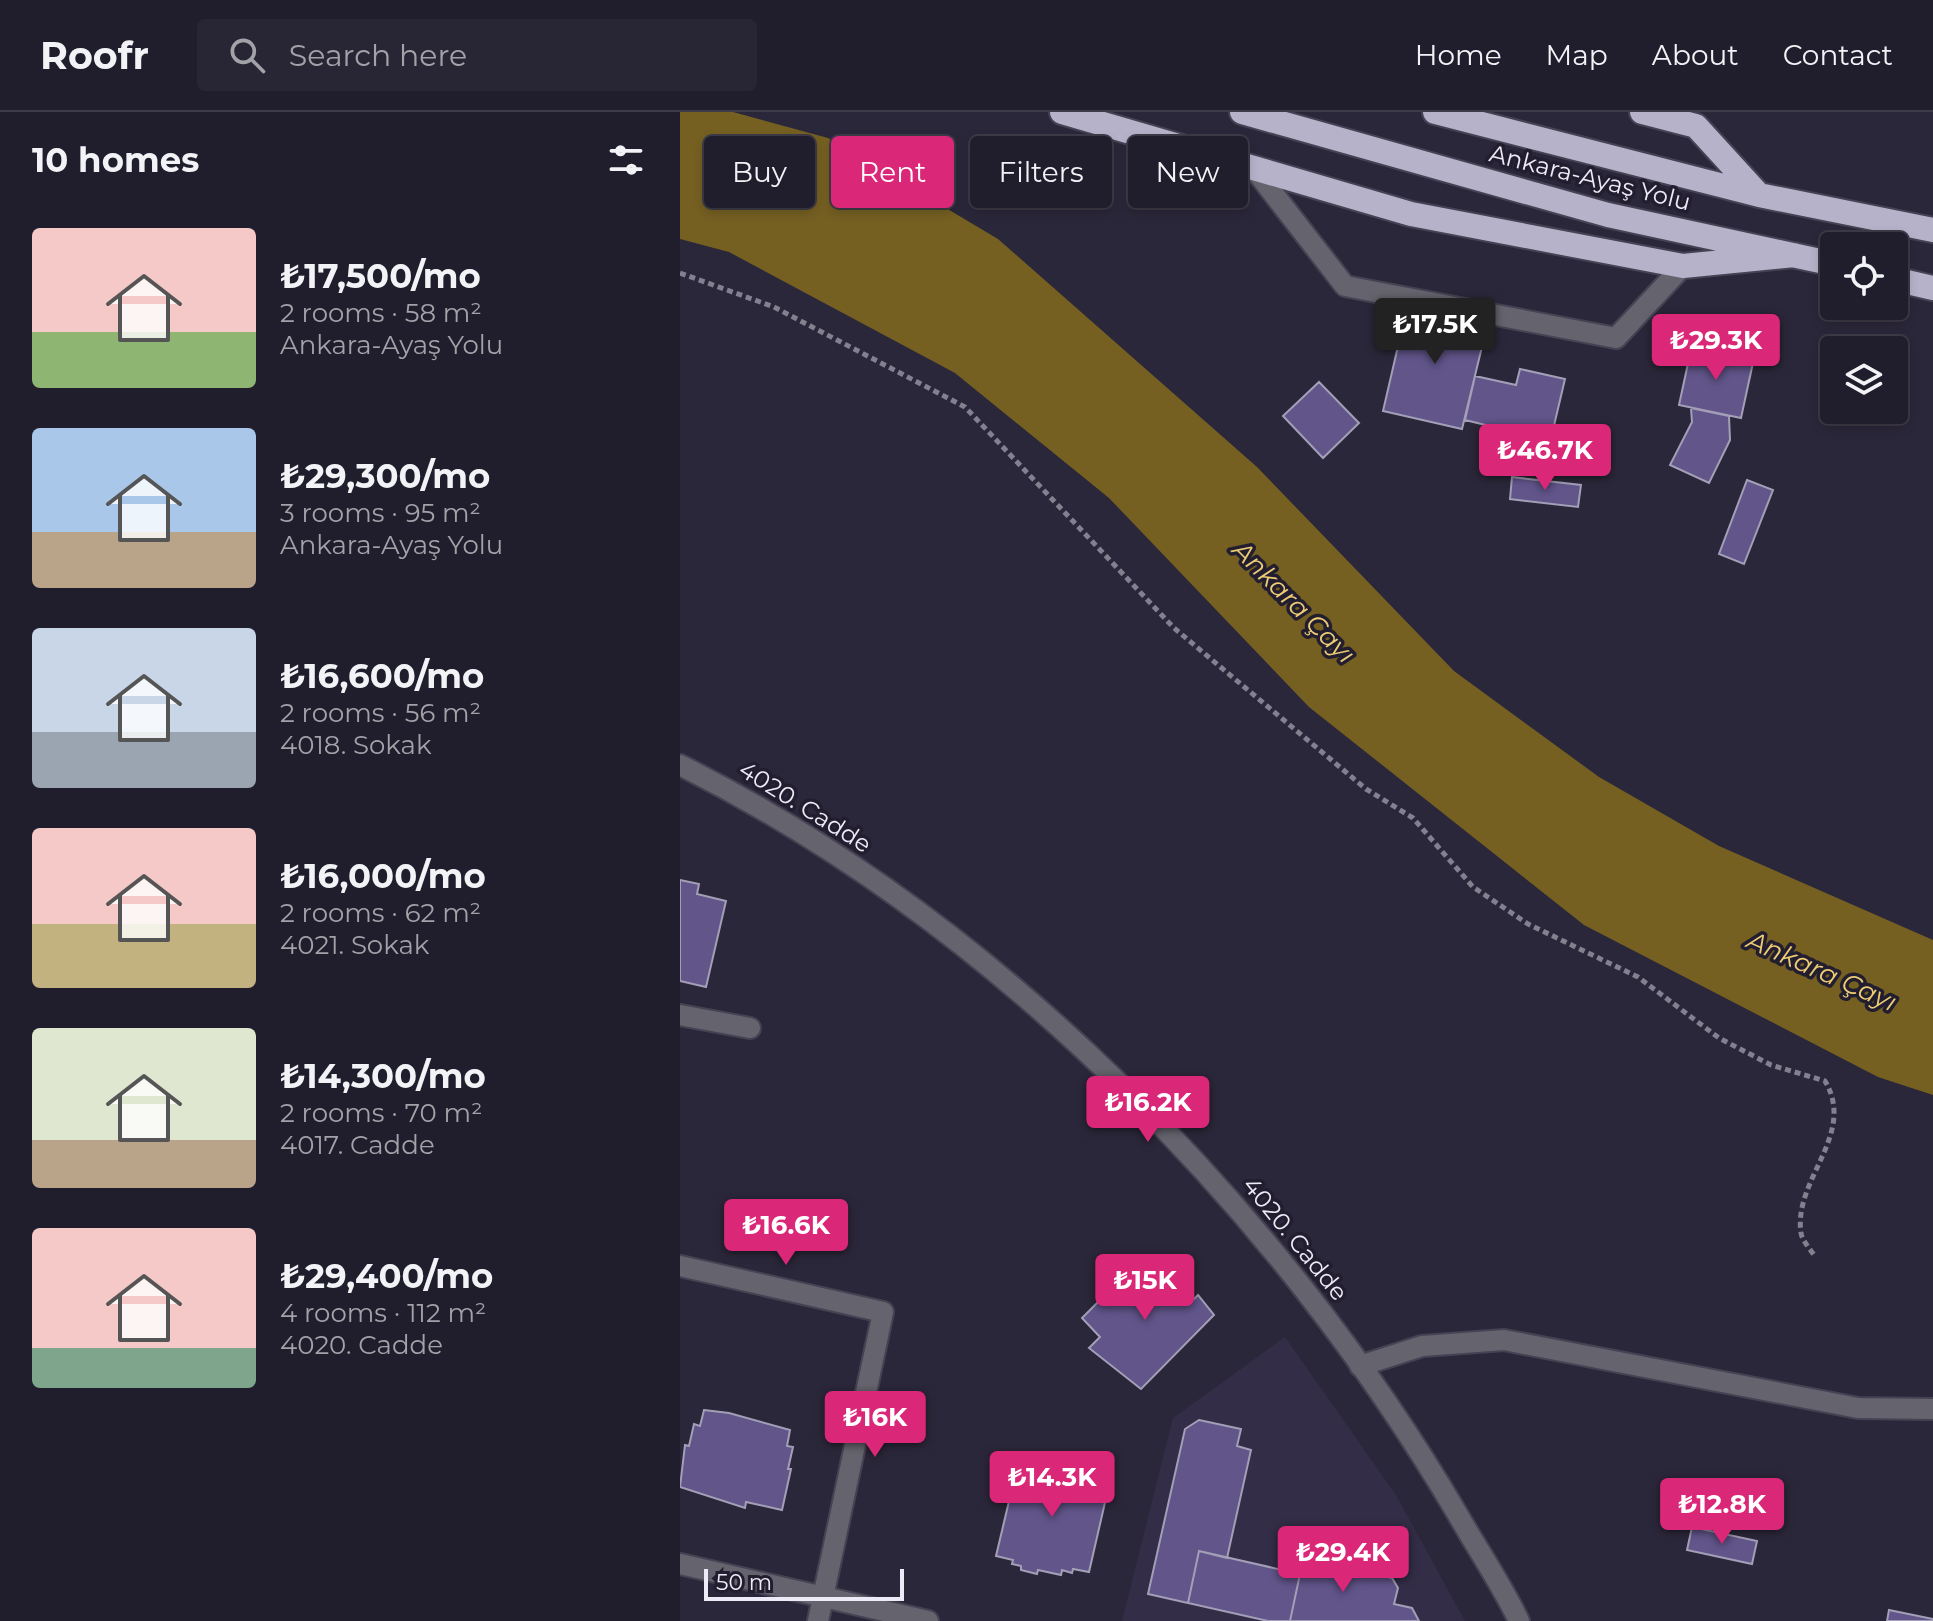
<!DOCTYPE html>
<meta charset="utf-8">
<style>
:root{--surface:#201d2c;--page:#282634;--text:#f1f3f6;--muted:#a2a2a9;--line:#3d3b48;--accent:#db2777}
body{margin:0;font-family:Montserrat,sans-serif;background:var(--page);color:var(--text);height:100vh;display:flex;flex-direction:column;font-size:30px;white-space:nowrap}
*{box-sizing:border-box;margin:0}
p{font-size:26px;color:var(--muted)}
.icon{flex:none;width:44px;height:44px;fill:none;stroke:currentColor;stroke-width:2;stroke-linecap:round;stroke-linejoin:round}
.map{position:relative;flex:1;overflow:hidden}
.details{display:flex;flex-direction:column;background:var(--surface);width:680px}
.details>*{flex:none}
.banner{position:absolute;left:24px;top:24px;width:760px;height:72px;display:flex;gap:16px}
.controls{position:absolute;left:1140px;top:120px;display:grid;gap:16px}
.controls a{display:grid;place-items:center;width:88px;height:88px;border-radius:8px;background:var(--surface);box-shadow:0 4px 12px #0003,0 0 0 2px var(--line);font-size:40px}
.scale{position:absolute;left:24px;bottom:20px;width:200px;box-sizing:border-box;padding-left:8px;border:4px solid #edebf7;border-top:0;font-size:22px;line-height:28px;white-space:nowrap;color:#edebf7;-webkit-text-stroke:6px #221e30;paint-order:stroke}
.price{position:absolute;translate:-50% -68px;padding:0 18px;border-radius:8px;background:var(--accent);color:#fff;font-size:26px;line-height:52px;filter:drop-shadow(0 2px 4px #0008)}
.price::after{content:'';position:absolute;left:50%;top:48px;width:24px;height:18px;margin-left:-12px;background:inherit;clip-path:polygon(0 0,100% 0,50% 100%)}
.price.on{background:#222;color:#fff}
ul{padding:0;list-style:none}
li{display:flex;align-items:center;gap:24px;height:200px;padding:0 32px}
li span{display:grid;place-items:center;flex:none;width:224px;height:160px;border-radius:8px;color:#555}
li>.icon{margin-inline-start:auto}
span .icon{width:96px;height:96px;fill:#fffc;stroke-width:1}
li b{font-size:34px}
h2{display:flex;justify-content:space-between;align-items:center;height:96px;padding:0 32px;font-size:34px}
.chip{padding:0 28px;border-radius:8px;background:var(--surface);box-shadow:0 4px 12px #0003,0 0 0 2px var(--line);font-size:28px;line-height:72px}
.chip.on{background:var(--accent);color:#fff}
header{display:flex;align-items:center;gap:48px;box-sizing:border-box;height:112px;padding:0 40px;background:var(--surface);border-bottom:2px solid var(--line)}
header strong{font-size:38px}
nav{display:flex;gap:44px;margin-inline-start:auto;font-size:28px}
.search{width:560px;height:72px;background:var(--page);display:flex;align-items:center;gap:20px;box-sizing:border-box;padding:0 28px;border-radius:8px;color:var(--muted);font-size:30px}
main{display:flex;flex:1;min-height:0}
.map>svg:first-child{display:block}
</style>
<header>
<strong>Roofr</strong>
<div class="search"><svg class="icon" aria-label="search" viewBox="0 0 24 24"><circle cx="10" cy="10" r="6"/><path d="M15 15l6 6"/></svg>Search here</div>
<nav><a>Home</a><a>Map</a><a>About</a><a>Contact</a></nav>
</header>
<main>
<section class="details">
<h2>10 homes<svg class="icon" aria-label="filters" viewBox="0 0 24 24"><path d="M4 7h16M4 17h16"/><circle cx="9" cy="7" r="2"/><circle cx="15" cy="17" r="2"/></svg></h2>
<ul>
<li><span style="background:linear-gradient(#f6c9c9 65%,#8fb573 0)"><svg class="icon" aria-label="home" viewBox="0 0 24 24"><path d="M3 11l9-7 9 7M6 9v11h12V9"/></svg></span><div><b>₺17,500/mo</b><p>2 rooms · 58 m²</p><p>Ankara-Ayaş Yolu</p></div></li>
<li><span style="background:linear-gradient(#a9c7e8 65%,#b9a48a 0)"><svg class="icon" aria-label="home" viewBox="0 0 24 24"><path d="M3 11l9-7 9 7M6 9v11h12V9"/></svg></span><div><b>₺29,300/mo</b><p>3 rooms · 95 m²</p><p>Ankara-Ayaş Yolu</p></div></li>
<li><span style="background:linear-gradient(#c9d6e8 65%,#9aa5b1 0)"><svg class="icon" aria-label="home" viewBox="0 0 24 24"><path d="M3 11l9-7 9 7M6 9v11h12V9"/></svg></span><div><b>₺16,600/mo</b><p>2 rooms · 56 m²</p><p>4018. Sokak</p></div></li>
<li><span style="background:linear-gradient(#f6c9c9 60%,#c2b280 0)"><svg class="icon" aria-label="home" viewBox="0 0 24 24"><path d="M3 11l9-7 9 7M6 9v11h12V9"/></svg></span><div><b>₺16,000/mo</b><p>2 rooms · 62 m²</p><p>4021. Sokak</p></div></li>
<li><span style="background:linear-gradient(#dfe7d0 70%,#b9a48a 0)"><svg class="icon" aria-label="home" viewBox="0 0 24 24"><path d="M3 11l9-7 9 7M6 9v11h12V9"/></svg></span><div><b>₺14,300/mo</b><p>2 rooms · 70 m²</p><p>4017. Cadde</p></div></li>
<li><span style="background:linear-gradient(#f6c9c9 75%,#7fa58c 0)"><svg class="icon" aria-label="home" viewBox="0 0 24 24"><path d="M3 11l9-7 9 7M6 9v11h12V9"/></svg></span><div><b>₺29,400/mo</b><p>4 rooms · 112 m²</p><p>4020. Cadde</p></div></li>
</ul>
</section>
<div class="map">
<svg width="1253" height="1509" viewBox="0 0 1253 1509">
<rect width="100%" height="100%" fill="#2b273a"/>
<path fill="#332d47" d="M605,1225l111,158 69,126h-343l51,-203z"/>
<path fill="#756022" d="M0,0h53l95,26 170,101 259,228 197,204 145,106 120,69 214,94v155l-55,-18 -294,-152 -275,-218 -200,-209 -154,-125 -226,-121 -49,-13z"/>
<path fill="#61558a" stroke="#a39fb7" stroke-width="2" d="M728,191l80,19 -26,107 -79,-18z
M1012,233l62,13 -13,60 -62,-13z
M840,257l45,10 -17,72 -45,-10 3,-11 -41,-10 10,-44 41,9z
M639,270l40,41 -36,35 -40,-42z
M1011,296l38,8 1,24 -21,43 -39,-18 22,-43z
M832,365l69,8 -3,22 -68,-8z
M1067,368l26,10 -29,74 -25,-10z
M0,768l19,4 -2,10 29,7 -20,86 -26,-6z
M464,1144l12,12 3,-3 10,7 25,27 4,-4 16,20 -73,74 -52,-41 11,-11 -18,-19z
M24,1298l25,3 61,17 -3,16 6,1 -5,22h3l-9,41 -36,-8 -1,6 -65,-21 5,-42 4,1 5,-22 6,2z
M519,1308l42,9 -4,17 14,4 -24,108 -28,-7 -11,52 -40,-9 37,-165z
M339,1347l43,6 47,20 -20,87 -16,-3 -1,4 -10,-3 -1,5 -23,-5 -1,4 -16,-4v-4l-9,-2 1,-4 -17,-4z
M1012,1415l65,14 -5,23 -65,-14z
M519,1439l101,23 -10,47h-22l-80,-18z
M606,1442l106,24 6,10 -4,16 18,4 7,13h-129l10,-47 -18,-4z
M1209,1498l44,9v2h-46z"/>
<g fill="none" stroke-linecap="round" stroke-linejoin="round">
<defs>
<path id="minor" d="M575,58l90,116 271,52 67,-72
M0,653c318,159 599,445 778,750 20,35 44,70 61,106
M0,903l70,13
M0,1154l203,46 -65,309
M680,1254l62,-20 82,-6 354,68 75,1
M0,1452l248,57"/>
<path id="highway" d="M382,0l349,102 272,52 111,-11
M562,0l366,103 226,49
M755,0l324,83 174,35
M962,0l54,14 63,69
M1214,167l39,9"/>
</defs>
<use href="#minor" stroke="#464254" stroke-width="24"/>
<use href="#highway" stroke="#464254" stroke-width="28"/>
<path stroke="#83808f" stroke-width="5" stroke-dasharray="6 4" stroke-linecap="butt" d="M0,161l94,34 191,100 209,221 192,161 47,29 60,69 55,37 110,53 81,61 52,27 54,16c32,54 -32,98 -24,152 1,7 9,16 13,22"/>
<use href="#minor" stroke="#65636d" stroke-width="20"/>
<use href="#highway" stroke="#b6b2ca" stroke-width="24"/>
</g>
<g text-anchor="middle" stroke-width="7" stroke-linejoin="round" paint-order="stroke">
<g font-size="24" fill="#edebf7" stroke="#221e30">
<text transform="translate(910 66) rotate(14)" y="8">Ankara-Ayaş Yolu</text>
<text transform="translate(125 695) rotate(32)" y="8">4020. Cadde</text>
<text transform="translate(615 1127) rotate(51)" y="8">4020. Cadde</text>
</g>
<g font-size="26" font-style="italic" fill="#edcc74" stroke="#221e30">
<text transform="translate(614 490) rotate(45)" y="9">Ankara Çayı</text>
<text transform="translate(1142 859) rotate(24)" y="9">Ankara Çayı</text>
</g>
</g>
</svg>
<div class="controls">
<a><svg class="icon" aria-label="locate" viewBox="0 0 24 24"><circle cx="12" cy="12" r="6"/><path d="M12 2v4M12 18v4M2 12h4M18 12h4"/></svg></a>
<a><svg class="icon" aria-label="layers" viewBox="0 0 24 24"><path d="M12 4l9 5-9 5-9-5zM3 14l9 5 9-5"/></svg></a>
</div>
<div class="scale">50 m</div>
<b class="price on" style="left:755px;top:254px">₺17.5K</b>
<b class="price" style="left:1036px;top:270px">₺29.3K</b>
<b class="price" style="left:865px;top:380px">₺46.7K</b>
<b class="price" style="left:468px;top:1032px">₺16.2K</b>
<b class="price" style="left:106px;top:1155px">₺16.6K</b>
<b class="price" style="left:465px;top:1210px">₺15K</b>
<b class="price" style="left:195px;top:1347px">₺16K</b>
<b class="price" style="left:372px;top:1407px">₺14.3K</b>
<b class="price" style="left:1042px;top:1434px">₺12.8K</b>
<b class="price" style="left:663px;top:1482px">₺29.4K</b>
<div class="banner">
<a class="chip">Buy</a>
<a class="chip on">Rent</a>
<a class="chip">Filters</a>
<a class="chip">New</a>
</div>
</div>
</main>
